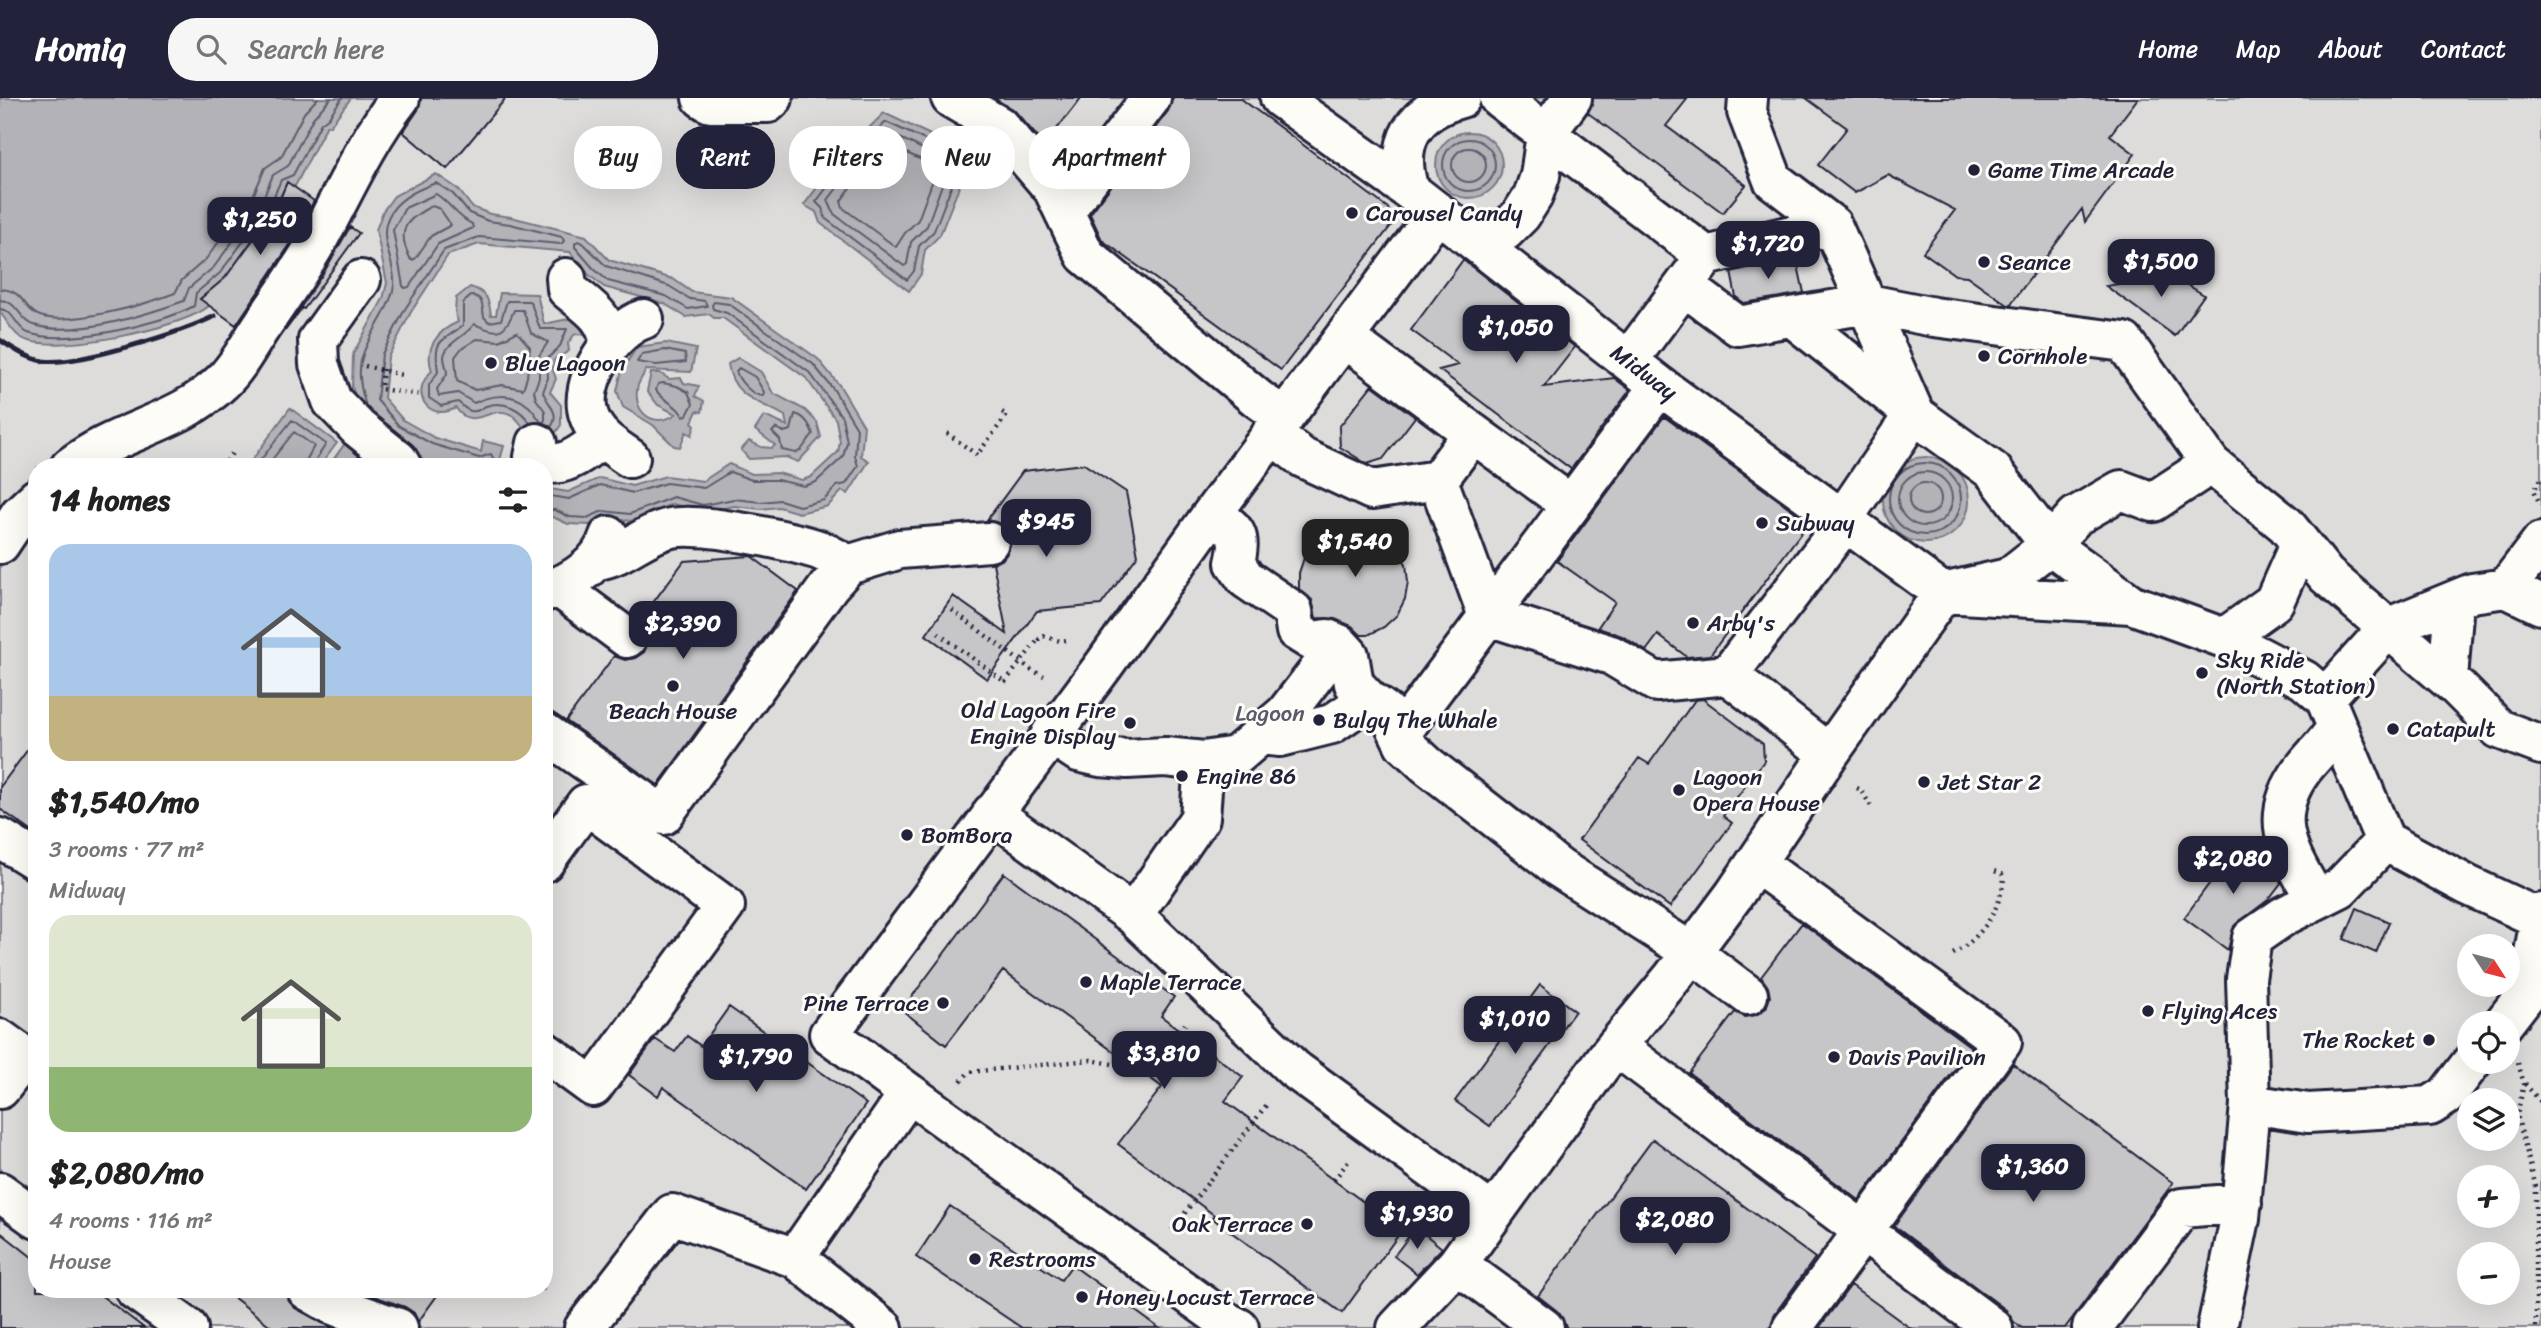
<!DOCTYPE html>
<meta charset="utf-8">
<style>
:root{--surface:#fff;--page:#f6f6f6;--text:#222;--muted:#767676;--accent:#22223b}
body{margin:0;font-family:Sriracha,sans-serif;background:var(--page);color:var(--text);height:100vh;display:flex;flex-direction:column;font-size:26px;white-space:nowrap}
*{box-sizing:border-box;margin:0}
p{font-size:23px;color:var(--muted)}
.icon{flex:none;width:38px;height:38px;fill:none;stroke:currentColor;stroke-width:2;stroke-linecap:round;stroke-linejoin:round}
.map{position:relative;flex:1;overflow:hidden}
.sheet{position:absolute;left:28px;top:360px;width:525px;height:840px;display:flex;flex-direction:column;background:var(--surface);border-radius:28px;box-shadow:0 7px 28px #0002}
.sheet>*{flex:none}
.top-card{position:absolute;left:574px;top:28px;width:665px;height:63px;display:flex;gap:14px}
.needle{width:46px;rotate:126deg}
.controls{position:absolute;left:2457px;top:836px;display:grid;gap:14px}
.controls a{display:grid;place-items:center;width:63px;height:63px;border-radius:50%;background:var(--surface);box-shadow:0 7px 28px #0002;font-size:35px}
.price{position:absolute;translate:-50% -60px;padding:0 16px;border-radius:14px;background:var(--accent);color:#fff;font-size:23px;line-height:46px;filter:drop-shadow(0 2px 4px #0008)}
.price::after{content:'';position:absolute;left:50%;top:42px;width:21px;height:16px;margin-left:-10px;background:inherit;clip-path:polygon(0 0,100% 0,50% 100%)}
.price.on{background:#222;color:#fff}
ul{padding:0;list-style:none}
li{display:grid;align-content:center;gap:14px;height:371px;padding:0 21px}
li span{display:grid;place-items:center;height:217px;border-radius:21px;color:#555}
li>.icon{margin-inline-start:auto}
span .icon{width:126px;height:126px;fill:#fffc;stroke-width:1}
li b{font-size:30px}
h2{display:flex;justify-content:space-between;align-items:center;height:84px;padding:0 21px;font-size:30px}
.chip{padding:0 24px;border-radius:28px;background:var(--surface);box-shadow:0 7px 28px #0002;font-size:24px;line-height:63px}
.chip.on{background:var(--accent);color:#fff}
header{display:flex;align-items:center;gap:42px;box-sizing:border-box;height:98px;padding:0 35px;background:var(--accent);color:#fff}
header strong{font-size:33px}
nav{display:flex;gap:38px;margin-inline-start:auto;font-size:24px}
.search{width:490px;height:63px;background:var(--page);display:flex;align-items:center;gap:18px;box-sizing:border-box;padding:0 24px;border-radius:28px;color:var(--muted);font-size:26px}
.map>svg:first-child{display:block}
</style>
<header>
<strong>Homiq</strong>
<div class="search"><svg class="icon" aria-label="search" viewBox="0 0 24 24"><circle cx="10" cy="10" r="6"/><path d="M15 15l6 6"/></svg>Search here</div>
<nav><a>Home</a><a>Map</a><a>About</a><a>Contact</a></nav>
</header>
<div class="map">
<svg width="2541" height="1230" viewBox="0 0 2541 1230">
<rect width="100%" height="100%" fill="#fdfcf7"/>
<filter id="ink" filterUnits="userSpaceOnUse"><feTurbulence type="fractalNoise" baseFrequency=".0143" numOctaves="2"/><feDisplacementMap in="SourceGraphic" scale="14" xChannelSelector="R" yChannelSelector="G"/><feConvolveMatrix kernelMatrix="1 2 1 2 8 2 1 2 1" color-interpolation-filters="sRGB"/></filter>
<g filter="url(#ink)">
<path fill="#dddcdb" stroke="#807f8b" stroke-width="2" fill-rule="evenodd" d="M0,0h2541v1230h-2541zM37,369h507v823h-507zM2469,849h39v38h-39zM2469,926h39v38h-39zM2469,1003h39v38h-39zM2469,1080h39v38h-39zM2469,1157h39v38h-39z"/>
<path fill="#b2b2b7" stroke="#787885" stroke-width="2" d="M0,0h351l-21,28 -3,-1 -33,63 -7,-5c-14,33 -35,61 -56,91 -6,10 -12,23 -21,31 -24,23 -162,52 -190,32 -8,-5 -14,-17 -20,-25z
M884,15l74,35 8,21 -26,66 -15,15 -4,24 -12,17 -89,-68 -4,-11 -12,-7 37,-49z
M1436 67a33 33 0 1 1 66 0a33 33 0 1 1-66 0Z
M436,76l22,15 14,18 18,7 21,3 75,19 23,24 64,19 19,13 39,5 87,62 22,27 24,40 -3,30 8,5 -21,33 -6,-3 -14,15 -29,7 -20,-6 -18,2 -27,-3 -31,6 -31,-8 -41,17 -27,-3 -14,7 -22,-1 -15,-7h-9v-29l24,4 32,-14 32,8 34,-10 37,5 26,-17 23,10 26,-1 24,7 9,-3 27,-25 2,-10 -4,-22 -30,-42 -83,-60h-9l-5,-4 -23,3 -23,-14 -59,-16 -16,-13 -18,-22 -91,-8 -31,11 -37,57 -23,45 -4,41 19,22 32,18 46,14 2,-11 21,5 -4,14 9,7h-75l-43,-23 -30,-31 -9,-26 1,-33 30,-55 4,-16 -11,-53 7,-19 11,-15z
M470,189c17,5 19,12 21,28h5l4,-22 37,1 7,30 39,-8 2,19 -10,-1 -7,9 1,8 -15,9 -1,10 3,9 -6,13 11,13v20l-11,16 -19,4c-24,-68 -54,-4 -75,-37 -28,15 -48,-16 -24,-37 -8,-23 5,-40 26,-49l-3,-10 1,-14z
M666,245l30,6 -5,23 -45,-2c-2,4 -6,10 -8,15 -7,26 15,45 38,29l-18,-9 -11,-14 4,-18h9l9,6 12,-1 3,5 15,3 -4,10 9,5 -2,11 -5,-1 -5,11 3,3 -3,10 -6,-3 -6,15 -6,-1 -21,-21 -30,-18 -6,-16 5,-21 15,-23z
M738,260l23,14 12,21 32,17 12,12 4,15 -23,25 -12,-5 -37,2 -8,-9 8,-9 12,6 11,1 3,-3 -20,-15 9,-14 23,10 -2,-10c-25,-15 -52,-17 -57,-52z
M290,310l47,35 -18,24h-72z
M351,337l33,32h-56z
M1883 402a43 43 0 1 1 86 0a43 43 0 1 1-86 0Z"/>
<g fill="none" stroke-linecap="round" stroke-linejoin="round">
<path stroke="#5c5c6d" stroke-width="2" d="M886,24l65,30 7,17 -24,62 -15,15 -5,25 -7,9 -81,-61 -4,-11 -6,-6 31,-41z
M887,34l57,27 4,9 -21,58 -16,16 -4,22 -3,2 -70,-52 -6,-14 26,-34z
M1443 67a26 26 0 1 1 52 0a26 26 0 1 1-52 0Z
M889,47l46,21 2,3 -19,51 -13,13 -9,14 -53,-39 -2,-7 20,-28z
M1452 67a17 17 0 1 1 34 0a17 17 0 1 1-34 0Z
M436,96c14,9 21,23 36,30l1,4 -35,16 -29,43 -4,1 -2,-2 -10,-56 12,-22z
M432,108l8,3 11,16 -20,11 -16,23 -4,1c-16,-30 -5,-41 21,-54z
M578,143l5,2 23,23 63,20 21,13 15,2 2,5 -19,3 -22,-13 -58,-15 -14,-12 -19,-22v-4z
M0,191c25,1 23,21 40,27 30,10 104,-11 135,-23l7,-13 24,-21 47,-63 12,-28 16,-11 23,-44 14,-15
M0,202c18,1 19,20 34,25 40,13 111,-10 150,-24l5,-13 25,-21 48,-66 11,-26 15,-9 25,-48 18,-20
M0,211c14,1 16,19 28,24 38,13 131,-8 166,-27l2,-13 24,-20 50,-68 11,-25 12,-5 28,-52 7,-5 14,-20
M517,234l13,15 -3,30 -4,12 -21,-4 -27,5 -18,-9 -2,-24 6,-8 16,-10 22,2z
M665,252l20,4 1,8 -30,3 -19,-3 5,-8z
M739,270l16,9 9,15 -1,4c-10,0 -24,-14 -27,-25z
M663,285l14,3 11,6 5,12 -6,11 -4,1c-6,-13 -20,-14 -27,-26l2,-6z
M366,308c-14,-42 -3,-55 17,-91 5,-10 10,-19 11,-30 2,-24 -17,-45 -5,-69 8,-17 29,-27 47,-33l17,11 16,19 19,8 22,3 52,13 2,4 -3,3 -82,-7 -35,13 -39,59 -23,45 -5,46 22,26 33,18 47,14 12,-4 7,13
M795,316c9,2 15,11 18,20l-12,16 -5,3 -14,-3 -2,-10 -8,-8 4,-4 8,4 7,-2z
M541,324c-4,-5 -8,-13 -14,-17 -15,-13 -37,-10 -53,-2l-16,-10 -19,3 -2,-7 10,-15c0,-6 -3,-12 -3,-17 1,-14 23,-21 30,-33 22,9 30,13 40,-14h9l8,23 17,9 -9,14v22l-5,13 2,8 9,12v9l-3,3
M530,325c-9,-14 -26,-23 -44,-17 -6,2 -8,7 -15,5 -6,-1 -9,-6 -13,-9l-17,4 -12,-8v-13l9,-13c-5,-35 3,-28 25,-47v-22l8,-7c13,0 11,11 13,21l5,5 12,-2 6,-19h22l2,2 9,26h27l-7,17 -13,13 1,19 -5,14c5,13 18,21 8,35
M1889 401a36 36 0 1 1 72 0a36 36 0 1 1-72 0Z
M255,369l37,-47 34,24 -11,17 -1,6
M266,369l28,-35 20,14 -7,13 -2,8
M1898 401a27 27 0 1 1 54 0a27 27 0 1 1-54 0Z
M1909 401a16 16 0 1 1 32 0a16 16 0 1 1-32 0Z
M544,397l25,4 31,-14 33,8 33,-10 38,5 26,-16 22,8h25l27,6 12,-4 27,-25 4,-15 -5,-25 -32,-44 -83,-60 -14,-4 -1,-4 2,-3 15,2 84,60 21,26 23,38 -2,28 3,10 -12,18 -9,2 -13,14 -25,6 -19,-6 -19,2 -27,-3 -31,6 -30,-8 -43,17 -27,-3 -16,7 -17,-1 -15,-7h-11"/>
</g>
<path fill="#c6c6c8" stroke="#22223b" stroke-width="2" d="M421,0h85l-59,71 -44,-37 15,-22z
M994,0h87l-35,45 -12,-10 -19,-22z
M1172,0h68l148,110 5,15 -112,147 -179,-130 -12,-26 78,-103z
M1593,0h95l-22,28 80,59 -23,28 -135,-100z
M1806,0h332l-28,37 25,19 -50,68 -3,-13 -72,96h-2l-41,-29 -12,-1 -32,-23 32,-42 -67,-35 -33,18 -37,-28 29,-37z
M287,84l27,19 -27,48 -51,76 -36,-26 25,-21 51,-70z
M350,129l9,6 -55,76 -2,-1 -17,23 39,-59z
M1796,158l8,37 -60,10 -8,-6 -5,-25z
M1463,162l112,87 -31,40 70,-9 16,12 -59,79 -132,-99 19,-5 -47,-35z
M2157,168l47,29 -29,41 -69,-50 42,-7z
M1372,287l43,32 -32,42 -16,5 -27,-17 -1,-20z
M1663,320h3l143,104 -99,133 -23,2 -29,-22 -12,16 -24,-15 -21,-7 -3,-2 17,-25 -58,-41z
M1084,366l42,28 12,63 -37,50 -64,6 -50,68 -61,-44 27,-39 54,38 -14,-71 9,-3 6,-8 3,-12 -4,-11 -8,-6 -12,-3 36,-49z
M1350,429l18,1 17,8 12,12 9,16 2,18 -3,17 -8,16 -13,12 -16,8h-7l-9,-9 -17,-7 -19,-1 -4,-18 -13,-11v-16l6,-18 12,-14 14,-10z
M751,458l47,35 -140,194 -92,-64 48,-65 11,4 10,-2 9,-6 5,-12 -2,-11 -7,-9 44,-59z
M1703,601l60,45 1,17 -41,55 9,7 -62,84 -91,-67 60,-82 10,6 46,-64z
M37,639v98l-37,-26v-22z
M2237,748l41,30 3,7 -13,17 -34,26 -6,24 -44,-32z
M1004,775l170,124 -13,19 82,61 -18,24 177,129 -60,83 -130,-95 2,-3 -96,-71 44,-57 -159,-116 -57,74 -44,-35z
M2357,810l32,14 -13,31 -32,-14z
M1802,825l169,124 -112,153 -170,-127 46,-61 10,5 11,-2 10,-7 4,-11 -2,-10 -7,-10z
M1540,887l35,26 -85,115 -35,-25z
M729,909l137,97 -60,85 -143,-102 -5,9 -29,-21 26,-36 20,13 12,-16 14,10z
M2013,966l160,119 -108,145h-43l-8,-6 -8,-12 -112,-84z
M1653,1041l162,119 -41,57 -3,13h-204l-10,-17 -19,-15z
M950,1108l111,74 11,-15 87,63h-137l-106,-71z
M1416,1129l26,21 -25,26 -23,-18z
M0,1134l37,29v29h57l50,38h-144z
M1851,1187l59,43h-91z
M224,1192h61l3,10 7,8 38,20h-60z
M356,1192h85l-23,32 -4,-9 -9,-6z"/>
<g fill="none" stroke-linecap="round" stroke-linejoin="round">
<defs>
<path id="street" d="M702,0l8,5h58l5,-5
M951,0l48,28 54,63 32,66 173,144 26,18
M1280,0l129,92 251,196 283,207 188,11
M1499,0l207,158
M1748,0l-1,14 26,68 59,45
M1409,92c-15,-48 4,-79 52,-92
M1064,114l87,-114
M1476,143l29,-10 16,-16 12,-19 7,-20 6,-42 26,-36
M566,180l1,11c22,19 38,25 43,56
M361,182l-43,60 1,24 13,37 26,27 40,32 4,7
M1684,188l54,40 130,-22 66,13 190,25 87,122
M1792,219l122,97 79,57 57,74 81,59 93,34 80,42 21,18 60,143 82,44 73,34
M1345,240l128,95
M1628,263l78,-105 126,-31 81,185
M1271,336l32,24 69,32 66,-10 35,-47 98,72
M537,345l-3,14c22,18 50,-4 67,-19
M630,360c-17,-12 -34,-21 -41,-42 -12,-33 23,-87 55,-97
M70,369c47,-37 109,-43 152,-85 15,-14 26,-35 37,-52 21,-31 43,-61 61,-94 25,-46 47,-96 80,-138
M1438,382l50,136 123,39 45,27 72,-7 101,79
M1212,416c24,16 30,19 23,49l11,16 47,32 3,20 16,10 15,-2 12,5 10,11 5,29 14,15 22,16 14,29 23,21 132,103 132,84 57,43
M0,446l20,-30 17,-16
M597,462c28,-4 47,-27 74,-32 30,-6 118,12 148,22 10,4 20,10 29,15
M557,488l70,52
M2506,490l35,-46
M544,494c28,-10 56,-26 65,-56
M2224,540l50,-36 26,-59
M1728,577l109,-142 5,-13 72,-106
M2448,581l6,-78
M2325,600l64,-71 83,-34 34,-5 35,17
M544,634l119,83 166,-229 19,-21 52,-16 89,-7
M1401,635l259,-347
M1051,636l27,18 22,5 27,2 38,-2 39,4 32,-5 49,-42 54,-70
M1260,637l20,2 52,-13 36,-25
M992,715l141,102 161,154 199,145
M0,740l37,23
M2385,743l-45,47 -56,28 -32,22 -6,41 4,125 58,9 122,-7 16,-10 26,-34
M544,764l42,-58 139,102 -132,181 -49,-36
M1756,765l246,179 -210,286
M2316,802c-26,-46 -51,-81 -13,-131 11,-14 24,-26 34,-42
M1133,817l67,-97 4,-57
M2503,926l24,-31 14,-80
M0,941l25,18 -25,32
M1616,948l377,282
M909,995l318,229 12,6
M0,1094l37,27
M795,1160l88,70
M1457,1166l87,64
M135,1192l53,38
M307,1192l24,14 67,24
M584,1230l88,-114 123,44 114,-165 -80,-59 275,-369 108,-151 226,-302
M1397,1230l60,-64 150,-207 66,-80 61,-82 95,-141 114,-161 65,-15 42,-33 26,-29 45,-26 32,12 58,-38 75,61 40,50 131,112 42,42 42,16
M2092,1230l90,-120 60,-5
M2217,1230l23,-109 10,-115"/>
</defs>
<use href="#street" stroke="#22223b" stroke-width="44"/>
<path stroke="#22223b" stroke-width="4.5" stroke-dasharray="2 5" stroke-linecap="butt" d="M365,268l37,9
M383,271l-2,20 40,6
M947,335l30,22 30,-40 -7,-4
M223,369l11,-17
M2538,402l-4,-10 7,-11
M952,512l81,61 11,5
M938,535l67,49
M1038,542l6,-4 16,5 9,-1
M1857,690l4,2 10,16
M1953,856c28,-16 47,-43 51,-76l-2,-4 -10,-4
M2518,965l6,21 -7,31 19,72v141
M961,983l8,-9 122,-12 59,11 35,-47
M2525,986l16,18
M1334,1082l16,-21
M1172,1132l96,-127"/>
<use href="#street" stroke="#fdfcf7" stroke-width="38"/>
<path stroke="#22223b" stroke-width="5" d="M0,242c13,9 27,18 43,21 34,5 139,-29 172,-45"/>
<path stroke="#22223b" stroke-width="4.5" stroke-dasharray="2 5" stroke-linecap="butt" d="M1005,584l33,-42"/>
</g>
</g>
<g fill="#22223b" stroke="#fdfcf7" stroke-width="2.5">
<circle cx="1974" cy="72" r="7"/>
<circle cx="1352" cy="115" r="7"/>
<circle cx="1984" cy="164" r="7"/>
<circle cx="1984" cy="258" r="7"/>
<circle cx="491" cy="265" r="7"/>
<circle cx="1762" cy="425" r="7"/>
<circle cx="1693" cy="525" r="7"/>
<circle cx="2202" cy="575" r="7"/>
<circle cx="673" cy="588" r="7"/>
<circle cx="1319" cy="622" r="7"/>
<circle cx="1130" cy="625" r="7"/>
<circle cx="2393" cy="631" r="7"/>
<circle cx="1182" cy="678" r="7"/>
<circle cx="1924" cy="684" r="7"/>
<circle cx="1679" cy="692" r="7"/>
<circle cx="907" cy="737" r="7"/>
<circle cx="1086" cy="884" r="7"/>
<circle cx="943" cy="905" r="7"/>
<circle cx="2148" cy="913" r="7"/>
<circle cx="2429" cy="942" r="7"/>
<circle cx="1834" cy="959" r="7"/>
<circle cx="1307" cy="1126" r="7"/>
<circle cx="975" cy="1161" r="7"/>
<circle cx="1082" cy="1199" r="7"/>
</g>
<g text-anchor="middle" stroke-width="6" stroke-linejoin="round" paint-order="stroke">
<g font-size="23" fill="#22223b" stroke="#fdfcf7" text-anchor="start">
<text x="1988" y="80">Game Time Arcade</text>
<text x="1366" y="123">Carousel Candy</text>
<text x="1998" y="172">Seance</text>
<text x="1998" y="266">Cornhole</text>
<text x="505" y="273">Blue Lagoon</text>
<text x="1776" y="433">Subway</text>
<text x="1707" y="533">Arby's</text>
<text x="2216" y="570">Sky Ride<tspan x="2216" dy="26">(North Station)</tspan></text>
<text x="1116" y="620" text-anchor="end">Old Lagoon Fire<tspan x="1116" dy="26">Engine Display</tspan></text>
<text x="673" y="621" text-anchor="middle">Beach House</text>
<text x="1333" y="630">Bulgy The Whale</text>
<text x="2407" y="639">Catapult</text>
<text x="1196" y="686">Engine 86</text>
<text x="1693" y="687">Lagoon<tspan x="1693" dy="26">Opera House</tspan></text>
<text x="1938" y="692">Jet Star 2</text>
<text x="921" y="745">BomBora</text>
<text x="1100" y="892">Maple Terrace</text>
<text x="929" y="913" text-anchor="end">Pine Terrace</text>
<text x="2162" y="921">Flying Aces</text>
<text x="2415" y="950" text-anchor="end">The Rocket</text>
<text x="1848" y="967">Davis Pavilion</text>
<text x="1293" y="1134" text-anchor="end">Oak Terrace</text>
<text x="989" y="1169">Restrooms</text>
<text x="1096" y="1207">Honey Locust Terrace</text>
</g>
<g font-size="23" fill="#22223b" stroke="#fdfcf7">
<text transform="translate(1644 274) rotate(37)" y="8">Midway</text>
</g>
<g font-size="23" fill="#5a5a6b" stroke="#fdfcf7">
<text x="1270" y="623">Lagoon</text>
</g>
</g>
</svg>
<div class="controls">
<a><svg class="needle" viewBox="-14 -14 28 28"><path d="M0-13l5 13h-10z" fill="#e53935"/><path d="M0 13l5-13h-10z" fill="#767676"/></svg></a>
<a><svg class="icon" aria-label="locate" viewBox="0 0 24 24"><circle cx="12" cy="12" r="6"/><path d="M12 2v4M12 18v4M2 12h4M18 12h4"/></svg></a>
<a><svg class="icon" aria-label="layers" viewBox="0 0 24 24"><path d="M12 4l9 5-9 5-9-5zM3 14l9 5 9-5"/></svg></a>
<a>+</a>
<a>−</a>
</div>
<b class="price" style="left:260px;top:159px">$1,250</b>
<b class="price" style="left:1768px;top:183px">$1,720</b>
<b class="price" style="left:2161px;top:201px">$1,500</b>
<b class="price" style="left:1516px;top:267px">$1,050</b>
<b class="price" style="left:1046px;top:461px">$945</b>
<b class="price on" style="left:1355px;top:481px">$1,540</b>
<b class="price" style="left:683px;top:563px">$2,390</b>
<b class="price" style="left:2233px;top:798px">$2,080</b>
<b class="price" style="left:1515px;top:958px">$1,010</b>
<b class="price" style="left:1164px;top:993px">$3,810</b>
<b class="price" style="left:756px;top:996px">$1,790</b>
<b class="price" style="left:2033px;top:1106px">$1,360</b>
<b class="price" style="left:1417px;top:1153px">$1,930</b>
<b class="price" style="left:1675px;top:1159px">$2,080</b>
<div class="top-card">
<a class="chip">Buy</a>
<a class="chip on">Rent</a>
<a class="chip">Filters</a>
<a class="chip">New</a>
<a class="chip">Apartment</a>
</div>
<section class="sheet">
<h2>14 homes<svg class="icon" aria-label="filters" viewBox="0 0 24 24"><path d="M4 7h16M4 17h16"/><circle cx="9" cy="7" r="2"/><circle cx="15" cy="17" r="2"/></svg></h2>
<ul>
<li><span style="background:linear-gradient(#a9c7e8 70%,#c2b280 0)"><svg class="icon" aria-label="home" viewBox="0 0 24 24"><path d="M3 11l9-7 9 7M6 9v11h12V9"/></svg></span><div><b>$1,540/mo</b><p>3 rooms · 77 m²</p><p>Midway</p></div></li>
<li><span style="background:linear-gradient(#dfe7d0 70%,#8fb573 0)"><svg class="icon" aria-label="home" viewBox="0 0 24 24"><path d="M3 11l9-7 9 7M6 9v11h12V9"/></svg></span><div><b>$2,080/mo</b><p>4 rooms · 116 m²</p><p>House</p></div></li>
</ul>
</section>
</div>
